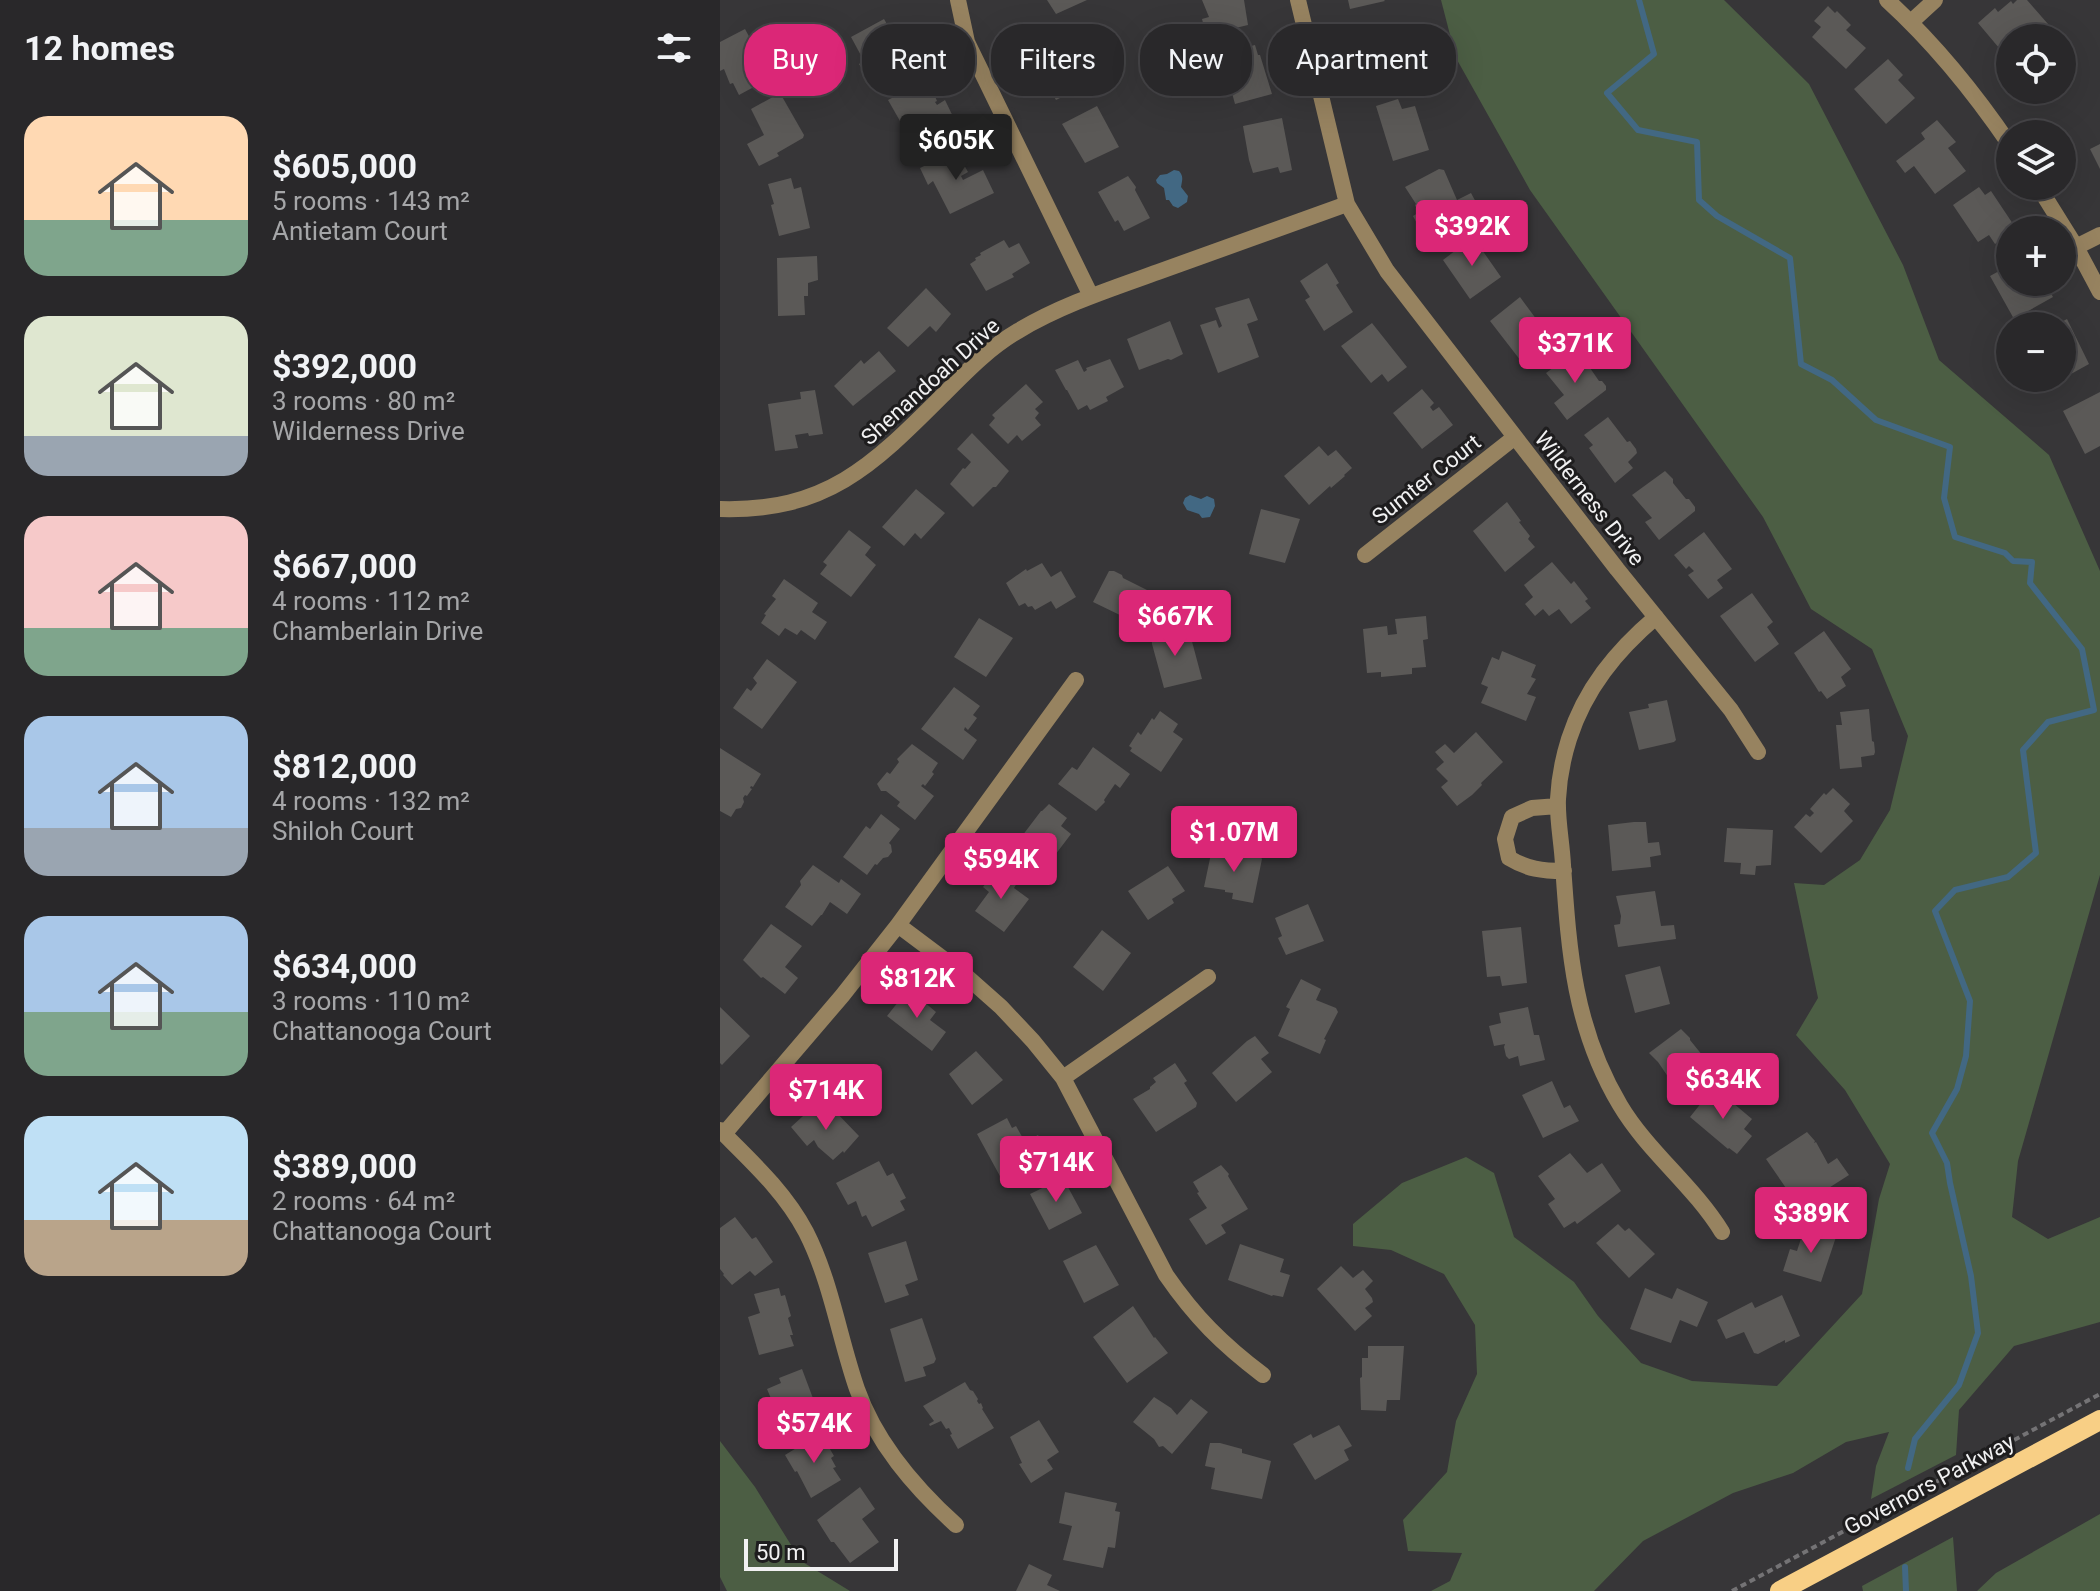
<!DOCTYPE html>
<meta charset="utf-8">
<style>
:root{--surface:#29282a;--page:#353436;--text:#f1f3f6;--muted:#a5a6a8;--line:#454447;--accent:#db2777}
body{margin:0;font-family:Roboto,sans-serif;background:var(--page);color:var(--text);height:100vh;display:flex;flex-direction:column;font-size:30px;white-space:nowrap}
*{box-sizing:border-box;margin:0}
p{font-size:26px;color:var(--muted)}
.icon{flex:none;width:44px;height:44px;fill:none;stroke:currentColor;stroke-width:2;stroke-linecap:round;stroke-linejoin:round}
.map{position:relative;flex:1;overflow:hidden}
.panel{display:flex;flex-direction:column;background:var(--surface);width:720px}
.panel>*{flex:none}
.banner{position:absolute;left:24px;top:24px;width:760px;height:72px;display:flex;gap:16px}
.controls{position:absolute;left:1276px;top:24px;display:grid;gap:16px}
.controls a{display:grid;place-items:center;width:80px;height:80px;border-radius:50%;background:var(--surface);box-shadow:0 8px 32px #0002,0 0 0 2px var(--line);font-size:40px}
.scale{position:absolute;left:24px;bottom:20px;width:154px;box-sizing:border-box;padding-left:8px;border:4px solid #f1f1f2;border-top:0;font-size:22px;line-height:28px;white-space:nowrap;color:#f1f1f2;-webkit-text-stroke:6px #1e1d1e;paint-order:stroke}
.price{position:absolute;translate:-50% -68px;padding:0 18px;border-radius:8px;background:var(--accent);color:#fff;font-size:26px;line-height:52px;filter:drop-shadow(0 2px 4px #0008)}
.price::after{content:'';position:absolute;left:50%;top:48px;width:24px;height:18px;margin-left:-12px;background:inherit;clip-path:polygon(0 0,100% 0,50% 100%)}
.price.active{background:#222;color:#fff}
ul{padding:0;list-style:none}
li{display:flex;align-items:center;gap:24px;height:200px;padding:0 24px}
li span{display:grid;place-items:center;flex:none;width:224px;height:160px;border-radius:24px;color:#555}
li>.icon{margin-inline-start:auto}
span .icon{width:96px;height:96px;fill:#fffc;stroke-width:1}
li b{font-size:34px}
h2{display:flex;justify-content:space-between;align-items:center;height:96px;padding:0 24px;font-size:34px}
.pill{padding:0 28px;border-radius:32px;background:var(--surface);box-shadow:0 8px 32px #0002,0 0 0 2px var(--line);font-size:28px;line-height:72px}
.pill.active{background:var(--accent);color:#fff}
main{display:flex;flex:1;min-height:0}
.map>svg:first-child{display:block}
</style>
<main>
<section class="panel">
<h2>12 homes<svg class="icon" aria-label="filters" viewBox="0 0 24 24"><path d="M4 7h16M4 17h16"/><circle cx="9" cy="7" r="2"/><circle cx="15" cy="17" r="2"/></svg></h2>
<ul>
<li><span style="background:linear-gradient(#ffd9b3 65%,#7fa58c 0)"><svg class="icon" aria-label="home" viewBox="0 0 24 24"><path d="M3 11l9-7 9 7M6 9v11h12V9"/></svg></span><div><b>$605,000</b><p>5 rooms · 143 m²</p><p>Antietam Court</p></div></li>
<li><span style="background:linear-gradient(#dfe7d0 75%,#9aa5b1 0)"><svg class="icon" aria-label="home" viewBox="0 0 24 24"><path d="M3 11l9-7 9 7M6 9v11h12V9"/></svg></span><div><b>$392,000</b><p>3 rooms · 80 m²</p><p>Wilderness Drive</p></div></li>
<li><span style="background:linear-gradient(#f6c9c9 70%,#7fa58c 0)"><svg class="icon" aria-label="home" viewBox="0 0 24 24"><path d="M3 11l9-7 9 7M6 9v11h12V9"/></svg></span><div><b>$667,000</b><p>4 rooms · 112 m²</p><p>Chamberlain Drive</p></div></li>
<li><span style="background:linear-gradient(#a9c7e8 70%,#9aa5b1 0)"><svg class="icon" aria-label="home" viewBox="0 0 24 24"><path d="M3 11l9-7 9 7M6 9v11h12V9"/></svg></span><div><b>$812,000</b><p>4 rooms · 132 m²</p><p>Shiloh Court</p></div></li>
<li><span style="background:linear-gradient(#a9c7e8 60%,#7fa58c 0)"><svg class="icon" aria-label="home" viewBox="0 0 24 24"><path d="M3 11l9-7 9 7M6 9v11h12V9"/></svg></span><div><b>$634,000</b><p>3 rooms · 110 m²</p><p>Chattanooga Court</p></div></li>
<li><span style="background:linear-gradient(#bfe0f5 65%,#b9a48a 0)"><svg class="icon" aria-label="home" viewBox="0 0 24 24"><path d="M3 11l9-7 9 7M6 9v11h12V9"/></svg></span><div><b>$389,000</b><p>2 rooms · 64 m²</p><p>Chattanooga Court</p></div></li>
</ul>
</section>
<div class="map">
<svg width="1380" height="1591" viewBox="0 0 1380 1591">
<rect width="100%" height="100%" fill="#373638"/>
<path fill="#4c5e44" d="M721,0h283l85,84 94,181 36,95 110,95 51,116v304l-82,286 -6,56 36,22 52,-22v105l-86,24 -55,64 -3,45 -85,44 5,-33 13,-34 -43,10 -53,31 -60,20 -90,48 -49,50h-163l19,-10 12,-28 -54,-2 -5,-31 44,-48 9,-51 21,-47 -2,-49 -31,-51 -53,-24 -38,-4v-22l49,-41 64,-26 28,16 20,64 60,45 24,34 43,47 51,18 85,5 85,-92 17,-95 11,-35 -45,-74 -49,-55 22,-37 -24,-115 30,2 36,-25 30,-50 18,-74 -36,-87 -61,-40 -48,-92 -233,-327 -74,-132z
M0,1441l35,46 46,74 49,30h-123l-7,-14z
M1380,1514v77h-123l19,-18z
M1233,1537l4,54h-94l-1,-5z"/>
<path fill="#426883" d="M454,170l5,1c5,6 3,9 2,16l7,9 -1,6 -9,6 -5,-2 -4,-6h-3l-2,-12 -7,-5 -1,-3 4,-5 7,-1z
M470,495l11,4 6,-3 7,3 1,7 -5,11 -8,1 -3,-4 -12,-4 -4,-7 2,-5z"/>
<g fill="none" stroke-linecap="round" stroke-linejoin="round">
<path stroke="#426883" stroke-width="6" d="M919,0l15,54 -47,39 31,37 59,12 2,58 18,16 73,42 11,106 31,16 44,40 74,27 -6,51 11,39 50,16 8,8 19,1 -2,21 52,66 12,61 -46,12 -25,28 13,103 -28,24 -53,13 -20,21 35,90 -4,55 -9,33 -25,44 15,30 3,20 21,93 7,57 -19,52 -44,54 -7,29
M1185,1567l1,24"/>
</g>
<path fill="#5b5957" d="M327,0h40l-31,14z
M482,0h42l4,25 -42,10 -4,-16 7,-2z
M628,0h36l1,1 -35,8z
M1297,0h10l21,24 -16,14h-22v23l-32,-38 17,-15 3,4 13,-11 2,3z
M1108,6l7,7 2,-2 14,14 -5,5 20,18 -20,21 -34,-32 9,-10 -7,-6z
M164,19l16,28 10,-5 12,22 -44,23 -8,-14 -4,2 -7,-11 5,-3 -13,-24z
M657,27l3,8 11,-3 4,3 2,9 -1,3 8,31 -28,8 -4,-14 -3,1 -4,-12h-2l-8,-29z
M25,29l7,13 5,-3 10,19 -5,3 3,6 -4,1 6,12 -28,15 -6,-12 -3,1 -6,-15 -4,2v-29z
M338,36l26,50 -28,14 -6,-11 -4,2 -5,-10 4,-2 -1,-2 -5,3 -14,-27z
M535,45l3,10h2l12,39 -37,10 -11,-40 14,-4 -3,-10z
M1168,59l15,16 -5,5 17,18 -29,26 -32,-35z
M208,79l7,12 -2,1 4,9 -2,1 2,3 8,-5 14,29 -19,10 -5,-9 -10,7 -13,5 -24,-42z
M60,93l24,42 -1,3 -26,15 2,3 -20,10 -12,-22 17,-9 -13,-26z
M678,99l4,10 13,-3 14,44 -36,11 -17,-55z
M377,106l22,41 -34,16 -23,-39z
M562,118l10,52 -12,3 -2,-6 -25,6 -4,-13 -6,-34z
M1217,120l19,22 -8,6 18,23 -31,23 -21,-28 -9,7 -9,-12 29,-22 -4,-6z
M1380,144v25l-10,-20z
M239,149l7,12 -3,2 5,9 -7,4 2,4 20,-10 11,23 -44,21 -17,-33 -5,4 -8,-17z
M719,169l5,1 13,30 14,-7 7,13 -55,29 -10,-19 5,-3 -3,-8 1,-1 -11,-17z
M408,176l8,11 -1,3 15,28 -26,13 -6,-11 -3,2 -17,-30z
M71,178l3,11 7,-2 9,41 -31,8 -8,-31 3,-1 -6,-20z
M1259,187l6,8 6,-4 26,39h-7v3l-15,11 -6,-9 -11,7 -25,-37z
M753,237l28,40 -31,22 -27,-39z
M284,240l5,8 10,-5 11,20 -18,11 2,3 -28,14 -16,-27 6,-4 -1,-2 6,-3 -1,-2z
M97,256l1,24 -10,3v13h-4l1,19 -27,1 -1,-58z
M607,263l12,20 -3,2 17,27 -29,19 -19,-31 5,-3 -10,-16z
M1290,265v17h35l8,15 -39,22 -24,-43z
M206,288l25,26 -15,18 -6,-6 -22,21 -21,-19z
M800,297l28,38 -10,8 6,8 -20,14 -34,-44z
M529,298l9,22 -11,4 12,33 -41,16 -18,-48 16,-5 3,8 3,-2 -7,-18z
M1347,319l22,45 -27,15v-53h-8z
M450,321l13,33 -12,6 -3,-1 -29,11 -12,-31z
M652,323l35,44 -19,15 -6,-8 -11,9 -30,-37z
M159,351l17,20 -43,35 -19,-20 27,-26 3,4z
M856,351l3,1 20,29h3l4,5v4l-39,30 -13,-17 10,-8 -18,-22z
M390,359l14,28 -18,10 2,4 -18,9 -3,-5 -9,5 -11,-20h-1l-11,-20 23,-10 6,12 3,-2 -1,-2z
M306,384l17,18 -8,7 4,4 -4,5 6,7 -19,16 -5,-6 -9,9 -19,-19 6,-7 -3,-3z
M702,389l12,14 -4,4 3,4 6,-4 14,18 -31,24 -29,-36z
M95,390l8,44 -14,2 -1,-3 -13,2 3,13 -23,3 -7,-47 33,-5 -1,-7z
M1380,392v54l-15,8 -22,-43z
M888,417l19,25 3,-1 6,8 1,4 -9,9 5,6 -18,15 -26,-35 4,-3 -9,-10z
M252,433l37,38 -13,16h-3l-20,20 -23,-23 13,-16 2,1 6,-7 -14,-13z
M599,446l9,10 8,-6 16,18 -8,7 1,1 -14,12 -1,-2 -21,19 -25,-29z
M945,471l8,8v4l13,16h3l6,8v4l-36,29 -14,-18 7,-4 -20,-23z
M196,489l29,24 -24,26 -6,-6 -11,13 -22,-19z
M787,502l14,19 -2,1 11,14 -2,3 7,8 -30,25 -32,-41z
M541,509l39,10 -15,44 -36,-9z
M129,530l22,17 -6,8 11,10 -25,32 -31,-23 7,-9 -4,-3z
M984,532l28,37 -15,11 6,8 -15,11 -20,-24 6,-4 -5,-5 -3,3 -12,-14z
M832,562l19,22 3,-3 14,18 -3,2 6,7 -20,16 -12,-15 -10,7 -6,-7 -8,7 -10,-12 8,-7 -9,-12z
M322,563l9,14 10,-6 15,26 -20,12 -5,-8 -16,9 -3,-4 -4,1 -3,-4 -6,3 -13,-23 20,-14 1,2z
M389,571h5l8,4 1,3 28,14 -13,26 -12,-5 -2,4 -31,-15z
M64,579l34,24 -6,9 15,10 -12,18 -14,-10 -4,5 -12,-7 -6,8 -18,-13 5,-8 -2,-1 12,-15 -4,-3z
M1032,593l21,29 -6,5 12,17 -24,18 -35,-46z
M706,616l2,23 -5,1 3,27 -14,1v6l-31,3v-5l-14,1 -4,-44 24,-3 1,9 9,-1 -2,-15z
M259,618l34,20 -27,39 -32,-20z
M454,627l3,10 13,-3 12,45 -38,9 -12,-44 -1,-11z
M1104,631l27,38 -10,8 5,9 -19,13 -6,-8 -2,1 -25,-39z
M782,651l34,14 -5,12 5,2 -9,15 9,3 -10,24 -45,-18 7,-16 -7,-3 11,-27 7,3z
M47,659l30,23 -35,47 -29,-21 14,-20 4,3 6,-8 -4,-5z
M234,687l26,19 -7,9 4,3 -9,12 -3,-3 -1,3 13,10 -14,20 -42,-31z
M947,700l9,40 -2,2 -35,8 -10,-38 20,-4 -1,-4z
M1149,709l3,32 2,1 1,10 -1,3 -13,2 1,10 -22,2 -4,-44h6l-2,-13z
M440,711l18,13 -5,8 10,7 -22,33 -31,-21 2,-3 -3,-2 9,-14 3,3 11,-17 2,2z
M756,732l27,30 -22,21 1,2 -10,10 -15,11 -16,-19 7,-6 -12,-12 8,-7 -9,-10 10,-8 9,9z
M192,744l26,19 -6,9 2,2 -9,12 -2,-2 -2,2 13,10 -19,24 -18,-14 3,-4 -14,-11h-5l-4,-7 10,-12 3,2 9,-12 -2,-3z
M373,747l37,27 -10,14 -5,-4 -11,16 1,2 -9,9 -38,-27 14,-17 5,3z
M0,748l41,26 -8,13 -2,-1 -1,2 2,1 -5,7 -2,-1 -2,3 1,4 -3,6 -5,1 -5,8 -11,-6z
M1113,788l17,16 -6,7 9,10 -32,32 -27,-26 12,-13 4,3 4,-4 -4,-4 14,-16 2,2z
M329,804l18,14 -6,8 10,8 -25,33 -30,-23 25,-33h1z
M161,814l19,15 -11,14 2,2 1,7 -4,5 -5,1 -6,7 -2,-1 -8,11 -24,-18 23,-31 4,3z
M914,822h12l2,21 11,-1 2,13 -11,2 1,10 -39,4 -4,-46z
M1007,828l46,2 -2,35 -15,1 -1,9 -15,-1 1,-11 -17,-1z
M497,846l9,5 22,4 2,-1 10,2 2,3 -9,44 -21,-4 1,-6 -8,-1v-2l-21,-3 8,-38z
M93,865l26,18 2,-4 20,15 -14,20 -17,-12 -8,13h-1l-9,11 -27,-19 16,-22 -1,-4z
M448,866l17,25 -13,8 2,4 -26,17 -20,-29z
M277,869l20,14 -3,5 15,11 -25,33 -29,-21 14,-19 -6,-5z
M935,891l6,35 13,-1 2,14 -58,8 -4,-22 6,-1 1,-8 -5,-20z
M588,904l16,37 -38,14 -8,-17 4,-2 -7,-18z
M51,924l31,22 -17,21 13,11 -13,16 -22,-17 -2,1 -18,-18z
M801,927l6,56 -25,3 -2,-10 -13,1 -5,-46z
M382,930l29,23 -28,38 -30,-24z
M940,966l10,38 -35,9 -10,-38z
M581,979l20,10 -5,11 20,8 2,4 -14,27 2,1 -6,14 -42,-18 12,-27 -4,-2z
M186,992l9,7 2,-3 19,16 -6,8 16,12 -14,19 -45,-35z
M0,1007l30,29 -28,29 -2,-2z
M808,1007l6,28h5l6,25 -25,6 -2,-10 -9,3 -3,-3 -2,-9 1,-3 -11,2 -5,-20 12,-3 -2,-10z
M961,1029l9,9v2l21,26v3l-30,23 -3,-4 -1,2 -19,-28 -9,-9z
M535,1036l14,17 -8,6 11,13 -36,30 -24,-29 35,-32z
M256,1051l27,29 -31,25 -23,-31z
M455,1063l12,18 -3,2 13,20 -1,4 -40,25 -23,-33 17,-10v-2l6,-5 -3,-4z
M832,1081l12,27 6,-3 9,16 -36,17 -21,-43z
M994,1087l38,32 -8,10 8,7 -15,18 -8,-6 -1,1 -38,-32z
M95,1105l9,10 8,-7 27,28 -15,17 -1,-2 -10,9 -15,-13 -4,-7 -7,6 -16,-19z
M287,1118l5,10 4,-2 9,16 13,-7 10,19 -47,24 -24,-44z
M1087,1132l8,9 -1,2 2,-1 12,22 9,-6 12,17 -50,32 -33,-48z
M850,1153l17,20 15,-10 19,28 -44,33 -2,-3 -11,7 -16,-24 7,-5 -17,-23z
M159,1161l8,15 6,-3 13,25 -6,3 5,9 -33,17 -6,-12 -4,2 -6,-16 -8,4 -12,-22z
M501,1165l8,9 -1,2 20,33 -27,16 5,8 -20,12 -17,-26 18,-11 -10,-15 2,-1 -6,-10z
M343,1178l19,35 -33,17 -19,-36z
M15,1217l17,22 4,-2 17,25 -18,14 -5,-5 -18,14 -9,-10 1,-1 -4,-5v-41z
M898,1224l7,7 4,-3 26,26 -26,24 -33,-35z
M1085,1226l31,11 -15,45 -38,-11 7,-22 7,2z
M186,1241l12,39 -13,5 4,10 -24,8 -17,-50z
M520,1244l44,15 -4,13 10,3 -7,22 -10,-2 -1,1 -44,-16z
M376,1245l23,40 -35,18 -21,-42z
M621,1266l12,12 10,-8 10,11 -8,8 7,9 1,4 -8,6 7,8 -17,15 -38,-42z
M59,1288l2,8 4,-1 6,21 -3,2 5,17h-3l4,11 -35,9 -11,-38 12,-4 -6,-19z
M925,1288l27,11 5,-11 31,14 -11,25 -17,-7 -9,23 -41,-14z
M1062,1295l18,41 -15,7v-3l-27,14 -4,-1 -10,-21 -18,7 -9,-19 35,-18 3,6z
M413,1306l21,32 1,-1 13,16 -41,30 -34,-46z
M202,1318l14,41 -2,4 -11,4 3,9 -21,6 -15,-53z
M648,1346h36l-4,54h-13l-1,11 -25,-1 -1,-32 2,-1v-19h6z
M82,1369l15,40 -35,16 -15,-36 14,-6 -2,-5z
M245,1382l5,8 3,1 5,8 -1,2 2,3 2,-1 2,5 -1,1 12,19 -36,21 -8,-14 2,-1 -3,-6 -3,1 -5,-8 -11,5 -1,-2 5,-3 -11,-15z
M434,1397l17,11 6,7 14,-16 17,13 -36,42 -9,-8 -4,1 -5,-8 -21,-17z
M319,1420l20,32 -12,8 6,9 -22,14 -12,-19 3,-1 -12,-26z
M619,1425l13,21 -8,4 5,10 -34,20 -22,-36 18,-10 2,4z
M100,1432l14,24 -3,2 5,9 -3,1 8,12 -30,18 -14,-27 -2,1 -10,-17 13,-8 -1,-2z
M490,1443h10l22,6v4l29,8 -9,38 -51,-10 4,-21 -10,-2z
M140,1487l15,22 -13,10 17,23 -29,21 -16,-21h-3l-14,-22z
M345,1492l52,11 -2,8 5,1 -5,36 -7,-1 -5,21 -40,-8 9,-34 -13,-3z
M309,1564l23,11 -5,10 13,6h-44z"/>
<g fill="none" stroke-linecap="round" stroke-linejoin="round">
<path stroke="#747375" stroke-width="4" stroke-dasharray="6 4" stroke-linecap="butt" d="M1012,1591l368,-197"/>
<path stroke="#978360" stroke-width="16" d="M238,0l9,42 124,254
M578,0l49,204 40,67 230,298 114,141 27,42
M1167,0c45,41 89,95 123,145
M1191,22l24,-22
M1318,186l38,61 24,45
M1356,247l24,-12
M0,509c107,3 153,-44 224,-115 23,-23 45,-46 74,-63 43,-26 93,-42 140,-59 63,-23 126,-45 189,-68
M645,555l150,-118
M936,617c-40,34 -71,72 -87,122 -6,19 -10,40 -11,60 -1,21 4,44 5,66 6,87 11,163 57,240 28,47 73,80 102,127
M838,806l-26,2 -20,9 -7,22 4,19c18,11 33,13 55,13
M178,925l68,51 35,31 32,34 30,37 103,197c29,42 56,69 97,100
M343,1078l145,-101
M0,1130c32,32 65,62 86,102 25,49 33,105 51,157 19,54 57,98 99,136
M4,1134l118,-138 56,-71 178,-245"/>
<path stroke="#f8cf85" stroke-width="20" d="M1060,1591l320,-171"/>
</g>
<g text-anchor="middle" stroke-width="6" stroke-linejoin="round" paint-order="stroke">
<g font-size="22" fill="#f1f1f2" stroke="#1e1d1e">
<text transform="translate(210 381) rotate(-42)" y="8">Shenandoah Drive</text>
<text transform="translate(706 479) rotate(-38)" y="8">Sumter Court</text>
<text transform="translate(870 498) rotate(52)" y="8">Wilderness Drive</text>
<text transform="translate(1209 1484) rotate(-28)" y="8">Governors Parkway</text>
</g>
</g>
</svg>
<div class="controls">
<a><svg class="icon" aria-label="locate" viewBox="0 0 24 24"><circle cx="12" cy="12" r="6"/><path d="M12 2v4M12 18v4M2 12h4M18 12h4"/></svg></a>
<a><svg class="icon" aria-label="layers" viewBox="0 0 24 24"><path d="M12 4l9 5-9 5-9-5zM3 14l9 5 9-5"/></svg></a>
<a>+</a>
<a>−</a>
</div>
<div class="scale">50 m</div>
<b class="price active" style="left:236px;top:182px">$605K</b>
<b class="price" style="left:752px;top:268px">$392K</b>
<b class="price" style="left:855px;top:385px">$371K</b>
<b class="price" style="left:455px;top:658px">$667K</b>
<b class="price" style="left:514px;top:874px">$1.07M</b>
<b class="price" style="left:281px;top:901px">$594K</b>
<b class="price" style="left:197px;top:1020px">$812K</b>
<b class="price" style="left:1003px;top:1121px">$634K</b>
<b class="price" style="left:106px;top:1132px">$714K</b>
<b class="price" style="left:336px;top:1204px">$714K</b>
<b class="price" style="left:1091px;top:1255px">$389K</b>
<b class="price" style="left:94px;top:1465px">$574K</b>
<div class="banner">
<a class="pill active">Buy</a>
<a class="pill">Rent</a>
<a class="pill">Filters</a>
<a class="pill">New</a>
<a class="pill">Apartment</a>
</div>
</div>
</main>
